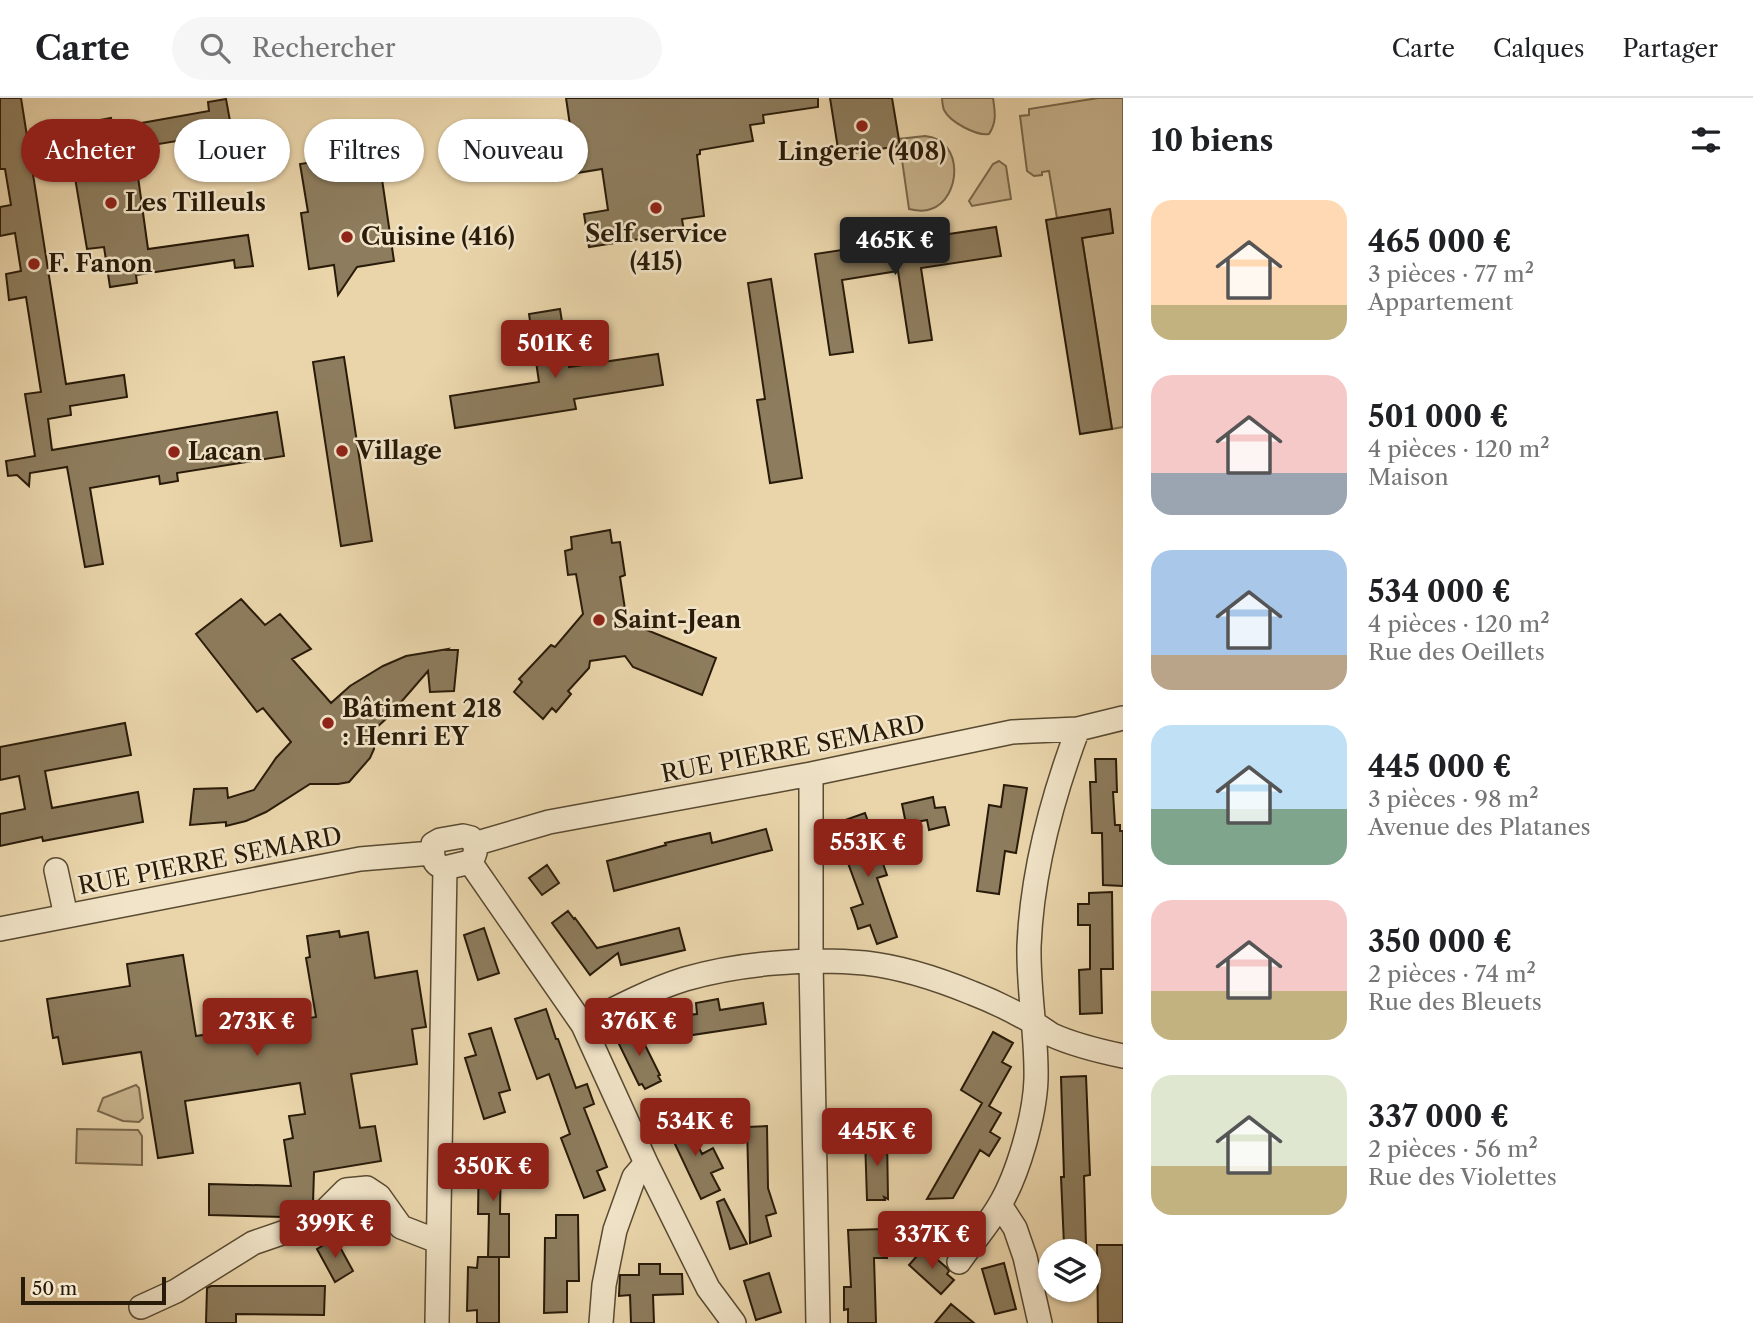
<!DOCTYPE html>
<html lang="fr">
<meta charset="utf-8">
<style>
:root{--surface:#fff;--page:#f6f6f6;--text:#202124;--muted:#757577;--line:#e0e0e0;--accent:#8f2418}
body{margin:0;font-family:"Libre Caslon Text",serif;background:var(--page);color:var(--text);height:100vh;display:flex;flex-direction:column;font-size:26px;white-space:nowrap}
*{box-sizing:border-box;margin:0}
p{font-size:23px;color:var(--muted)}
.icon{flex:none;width:38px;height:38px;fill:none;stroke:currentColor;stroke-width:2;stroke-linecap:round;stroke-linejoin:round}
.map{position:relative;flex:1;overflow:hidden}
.sheet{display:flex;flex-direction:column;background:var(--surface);width:630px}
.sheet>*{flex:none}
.hud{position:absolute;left:21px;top:21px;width:665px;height:63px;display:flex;gap:14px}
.controls{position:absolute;left:1038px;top:1141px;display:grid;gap:14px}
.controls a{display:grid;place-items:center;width:63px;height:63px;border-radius:50%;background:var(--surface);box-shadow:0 2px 5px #0004;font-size:35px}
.scale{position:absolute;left:21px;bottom:18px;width:145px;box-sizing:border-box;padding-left:7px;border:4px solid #291b09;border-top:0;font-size:19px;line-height:24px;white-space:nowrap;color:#291b09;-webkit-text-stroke:5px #f1e4c8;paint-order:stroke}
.price{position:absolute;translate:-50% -60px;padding:0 16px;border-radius:7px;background:var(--accent);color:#fff;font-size:23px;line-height:46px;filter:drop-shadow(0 2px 4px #0008)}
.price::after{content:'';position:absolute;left:50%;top:42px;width:21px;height:16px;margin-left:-10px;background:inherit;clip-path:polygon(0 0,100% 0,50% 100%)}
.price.current{background:#222;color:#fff}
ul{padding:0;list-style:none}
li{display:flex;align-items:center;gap:21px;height:175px;padding:0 28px}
li span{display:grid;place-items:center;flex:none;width:196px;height:140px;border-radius:21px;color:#555}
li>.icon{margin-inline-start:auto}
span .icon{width:84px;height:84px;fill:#fffc;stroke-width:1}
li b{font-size:30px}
h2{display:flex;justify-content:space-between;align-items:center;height:84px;padding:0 28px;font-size:30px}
.tag{padding:0 24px;border-radius:32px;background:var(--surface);box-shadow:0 2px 5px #0004;font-size:24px;line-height:63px}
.tag.current{background:var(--accent);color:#fff}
header{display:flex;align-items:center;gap:42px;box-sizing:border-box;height:98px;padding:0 35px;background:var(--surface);border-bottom:2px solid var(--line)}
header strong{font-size:33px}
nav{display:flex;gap:38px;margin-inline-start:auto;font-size:24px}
.search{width:490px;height:63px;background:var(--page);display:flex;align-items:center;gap:18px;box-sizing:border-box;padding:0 24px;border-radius:38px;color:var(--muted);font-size:26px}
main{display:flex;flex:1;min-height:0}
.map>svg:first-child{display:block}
</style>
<header>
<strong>Carte</strong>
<div class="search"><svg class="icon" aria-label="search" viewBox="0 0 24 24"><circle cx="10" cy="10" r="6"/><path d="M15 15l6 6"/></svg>Rechercher</div>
<nav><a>Carte</a><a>Calques</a><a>Partager</a></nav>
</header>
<main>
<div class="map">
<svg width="1123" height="1225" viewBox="0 0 1123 1225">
<rect width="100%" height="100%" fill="#ead5ab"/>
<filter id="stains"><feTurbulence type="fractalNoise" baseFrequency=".00286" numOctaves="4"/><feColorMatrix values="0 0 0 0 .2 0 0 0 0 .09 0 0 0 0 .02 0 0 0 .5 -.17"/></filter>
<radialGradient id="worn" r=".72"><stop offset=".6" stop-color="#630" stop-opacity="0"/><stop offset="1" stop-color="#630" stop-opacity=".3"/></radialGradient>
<path fill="#c9b58f" stroke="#79684c" stroke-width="2" d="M942,0h51c2,14 4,24 -4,36 -13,2 -39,-12 -45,-24 -1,-2 -2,-10 -2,-12z
M1098,0h25v329l-11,2 -30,-191 31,-5 -3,-23 -53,8 -8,-47 -7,1v3l-8,1 -7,-5 -7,-55 9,-1v-6z
M925,38c40,4 36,63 6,73 -7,3 -14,2 -22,0l-10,-70z
M999,63l7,5 5,33 -39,7 -3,-5 24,-37z
M136,987l3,3 4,30 -4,4 -16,-1 -25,-10 5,-13z
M77,1031l61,1 4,6v29l-66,-2z"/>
<path fill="#8d7c5d" stroke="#291b09" stroke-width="2" d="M0,0h21l45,286 58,-9 3,22 -57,9 1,9 -23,4 4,31 225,-38 7,44 -107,17 1,8 -18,3 -1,-8 -69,12 13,76 -18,3 -18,-100 -37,6 -1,13 -12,-11 -9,1 -2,-15 29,-5 -10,-62 16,-2 -15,-95 -17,3 -3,-26 15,-3 -6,-38 -15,3v-29l11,-2 -6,-36h-5z
M566,0h252v9l-55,8 1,8 -14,2 3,16 -53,9v4l-3,1 7,61 -22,3 2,13 -95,15 -5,-33 24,-4 -6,-41 -25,4z
M830,0h62l8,48 -61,9z
M226,1l6,33 -98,16 14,101 100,-14 5,31 -18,2 -1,-8 -98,15 1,8 -27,4 -6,-40 -17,2 -14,-83 17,-3 -6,-40 27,-5 2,10 96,-17 -1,-9z
M378,54l16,109 -37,6 -19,28 -4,-30 -25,4 -8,-56 7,-1 -8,-48z
M1110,111l3,24 -31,5 30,191 -32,5 -34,-214z
M996,129l5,29 -80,12 11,72 -23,3 -11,-72 -56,9 11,72 -23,3 -15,-101z
M771,181l31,199 -32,5 -13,-83 8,-1 -17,-116z
M560,211l9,58 89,-13 5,31 -89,14 2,10 -121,19 -5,-32 89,-14 -10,-68z
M344,259l28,184 -31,5 -28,-184z
M610,432l2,13 8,-1 5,33 -5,2 7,45 89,36 -14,37 -69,-28 -8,-11 -35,5 -1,7 -21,23 3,3 -15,18 -4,-4 -9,11 -29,-27 8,-10 -3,-3 32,-34 4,2 28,-33 -7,-40 -8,1 -3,-24 7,-2 -1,-12z
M241,501l24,26 15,-11 31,35 -19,10 39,44 19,-17 33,-20 23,-10 42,-7 -1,1h11l-4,41 -24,1 -2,-21 -39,45 -15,14v19l-4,9 -21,24 -11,2h-28l-44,28 -20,9 -20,5v-4l-36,3 4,-36 33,-1 1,10 26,-8 22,-32 15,-16 -28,-34 -6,4 -61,-78z
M125,625l6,32 -86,16 7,37 86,-16 5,30 -100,19 -1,-4 -42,9v-32l25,-5 -6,-33 -19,4v-33z
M1095,661h21l1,33h-4l2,33h5v6h3v55l-20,-1 -1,-52h-10l-2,-51h6z
M1004,687l23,3 -11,65 -11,-2 -6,43 -22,-3 12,-86 12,2z
M933,699l2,11 10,-1 4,18 -20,5 -2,-10 -21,4 -4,-20z
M865,715l22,62 -10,3 20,59 -20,7 -7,-19 -12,4 -3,-10 -4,-11 12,-4 -22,-60 11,-4 -7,-20z
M766,731l6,21 -158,41 -7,-30 59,-16 -1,-2 45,-10 2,10z
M547,767l12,18 -17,12 -13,-17z
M1112,794l1,77h-12l1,44 -22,1 -1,-44 12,-1h-1v-44h-12v-21h11v-11z
M568,813l6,8 1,-1 22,30 82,-20 6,22 -64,15 -3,-12 -28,22 -38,-52z
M484,830l15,45 -21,7 -14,-45z
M339,833l1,6 28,-5 7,46 42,-7 9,56 -14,2 5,35 -66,10 9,54 15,-2 6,35 -67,11 -1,31 -2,2h-19v10l-7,2 -76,-2v-31l82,2 -7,-46 9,-2 -4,-22 16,-2 -5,-31 -115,18 8,52 -35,5 -17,-106 -78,12 -5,-27 -5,1 -6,-39 83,-13 -3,-22 56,-9 13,81 120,-19 -10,-59 4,-1 -3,-21z
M718,901l2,11 43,-7 3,21 -87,13 -3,-21 21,-2 -1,-11z
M546,911l10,30h2l18,49 11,-4 7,20 -10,4 23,59 -10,4 8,19 -21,8 -23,-60 9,-4 -21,-60 -12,5 -22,-60z
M636,929l24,48 -2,1 3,5 -16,8 -3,-5 -3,1 -23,-47z
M491,930l19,62 -11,3 6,19 -21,7 -19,-61 11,-3 -7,-21z
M993,934l20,11 -11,19 9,5 -22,39 12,7 -11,19 10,6 -11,18 -9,-6 -27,48 -26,1 55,-96 -21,-13z
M1086,978l4,99 -6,1 2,69h-22l-3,-68h3l-3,-100z
M683,1017l19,39 11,-6 10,20 -12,5 9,17 -19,9 -36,-76z
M767,1028l1,62 8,25 -10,3 5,20 -21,7 -3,-116z
M887,1039l1,62 -4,-2 1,3h-18l-2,-62z
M479,1052h22l-1,64h9v43h-21l1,-43h-11z
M724,1101l23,45 -17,5 -13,-47z
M556,1117h22l1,66h-12v31l-23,1 1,-75h11z
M886,1131l1,29h-13l2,65h-28v-14l-4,1v-23h7l-3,-57z
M335,1140l18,33 -18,11 -18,-33z
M1097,1147h26v78h-25z
M924,1150l23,20 2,3 -2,3 7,6 -13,14 -32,-29z
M478,1159h21v66h-22v-13l-10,1 1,-44 9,1z
M1004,1165l12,46 -21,5 -13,-45z
M639,1166h21v10h22l1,20 -30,1 1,28h-23l-1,-28 -11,1 1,-21h19z
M769,1175l12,39 -25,8 -12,-39z
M211,1188h114l-1,29 -88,-1v9h-30l1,-35z
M951,1206l23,19h-39z"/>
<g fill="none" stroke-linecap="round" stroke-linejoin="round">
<defs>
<path id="minor" d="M811,676v188l7,361
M463,738l8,2c6,10 6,15 -1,24l-25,6c-13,-3 -13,-13 -12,-24l7,-4z
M474,746l75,-22 262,-48 201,-42 66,-3 45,-11
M470,764l113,163 63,138 62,125 26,35
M56,772l10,46
M0,831l360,-70 72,-6
M583,927c33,-17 67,-35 102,-46 55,-16 123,-21 180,-16 36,4 73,16 107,30 21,8 43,19 62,30 6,4 12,8 18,12 22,10 47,16 71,21
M1000,1107l15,23 10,29 15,66
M959,1164c13,-19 29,-37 40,-56 19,-31 36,-91 37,-127 1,-45 -8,-89 -7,-133 3,-75 23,-148 49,-217
M141,1209l35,-16 77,-48 61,-21 32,-32 21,-2 12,8 22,31 36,14
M437,1225l8,-455
M601,1225l3,-38 11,-55 19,-53 12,-14"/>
</defs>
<use href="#minor" stroke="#594a32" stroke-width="26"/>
<use href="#minor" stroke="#f1e4c8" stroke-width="23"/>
</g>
<g fill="#8f2418" stroke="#f1e4c8" stroke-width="2.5">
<circle cx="862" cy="28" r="7"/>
<circle cx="111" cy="105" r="7"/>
<circle cx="656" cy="110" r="7"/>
<circle cx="347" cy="139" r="7"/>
<circle cx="34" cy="166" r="7"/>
<circle cx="342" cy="353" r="7"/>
<circle cx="174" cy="354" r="7"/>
<circle cx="599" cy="522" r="7"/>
<circle cx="328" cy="625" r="7"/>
</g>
<g text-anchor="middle" stroke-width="5" stroke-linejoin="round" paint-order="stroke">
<g font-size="24" font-weight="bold" fill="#291b09" stroke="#f1e4c8" text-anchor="start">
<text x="862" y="62" text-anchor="middle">Lingerie (408)</text>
<text x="125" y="113">Les Tilleuls</text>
<text x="656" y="144" text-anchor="middle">Self service<tspan x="656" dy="28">(415)</tspan></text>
<text x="361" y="147">Cuisine (416)</text>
<text x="48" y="174">F. Fanon</text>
<text x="356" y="361">Village</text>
<text x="188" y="362">Lacan</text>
<text x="613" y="530">Saint-Jean</text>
<text x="342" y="619">Bâtiment 218<tspan x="342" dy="28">: Henri EY</tspan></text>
</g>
<g font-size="24" fill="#291b09" stroke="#f1e4c8">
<text transform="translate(793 651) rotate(-11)" y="8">RUE PIERRE SEMARD</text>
<text transform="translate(210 763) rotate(-11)" y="8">RUE PIERRE SEMARD</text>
</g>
</g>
<rect width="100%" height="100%" filter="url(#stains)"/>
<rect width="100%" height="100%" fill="url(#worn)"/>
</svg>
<div class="controls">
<a><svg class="icon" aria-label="layers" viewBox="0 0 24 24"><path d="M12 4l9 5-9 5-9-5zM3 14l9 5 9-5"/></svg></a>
</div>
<div class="scale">50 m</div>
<b class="price current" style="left:895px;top:179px">465K €</b>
<b class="price" style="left:555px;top:282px">501K €</b>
<b class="price" style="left:868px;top:781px">553K €</b>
<b class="price" style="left:257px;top:960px">273K €</b>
<b class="price" style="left:639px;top:960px">376K €</b>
<b class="price" style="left:695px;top:1060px">534K €</b>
<b class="price" style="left:877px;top:1070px">445K €</b>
<b class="price" style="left:493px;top:1105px">350K €</b>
<b class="price" style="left:335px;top:1162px">399K €</b>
<b class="price" style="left:932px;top:1173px">337K €</b>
<div class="hud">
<a class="tag current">Acheter</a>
<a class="tag">Louer</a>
<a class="tag">Filtres</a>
<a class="tag">Nouveau</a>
</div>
</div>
<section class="sheet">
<h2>10 biens<svg class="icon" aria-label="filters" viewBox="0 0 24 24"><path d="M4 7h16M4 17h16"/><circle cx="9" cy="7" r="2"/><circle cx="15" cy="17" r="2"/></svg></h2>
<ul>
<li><span style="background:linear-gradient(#ffd9b3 75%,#c2b280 0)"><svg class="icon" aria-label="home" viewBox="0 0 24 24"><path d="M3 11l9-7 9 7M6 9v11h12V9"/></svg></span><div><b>465 000 €</b><p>3 pièces · 77 m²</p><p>Appartement</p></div></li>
<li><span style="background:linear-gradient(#f6c9c9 70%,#9aa5b1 0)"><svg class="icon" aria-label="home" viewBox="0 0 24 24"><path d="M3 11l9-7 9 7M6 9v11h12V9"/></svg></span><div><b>501 000 €</b><p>4 pièces · 120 m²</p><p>Maison</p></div></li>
<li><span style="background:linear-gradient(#a9c7e8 75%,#b9a48a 0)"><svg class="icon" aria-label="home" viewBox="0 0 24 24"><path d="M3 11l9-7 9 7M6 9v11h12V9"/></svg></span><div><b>534 000 €</b><p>4 pièces · 120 m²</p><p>Rue des Oeillets</p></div></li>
<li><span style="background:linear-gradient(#bfe0f5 60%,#7fa58c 0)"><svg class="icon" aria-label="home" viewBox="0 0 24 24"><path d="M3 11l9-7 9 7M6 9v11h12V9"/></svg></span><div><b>445 000 €</b><p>3 pièces · 98 m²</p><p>Avenue des Platanes</p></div></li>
<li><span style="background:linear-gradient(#f6c9c9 65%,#c2b280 0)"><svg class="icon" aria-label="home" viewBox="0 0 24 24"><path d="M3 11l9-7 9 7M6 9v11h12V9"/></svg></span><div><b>350 000 €</b><p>2 pièces · 74 m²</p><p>Rue des Bleuets</p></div></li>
<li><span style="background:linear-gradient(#dfe7d0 65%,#c2b280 0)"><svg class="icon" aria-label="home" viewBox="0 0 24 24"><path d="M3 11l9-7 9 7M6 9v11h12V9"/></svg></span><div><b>337 000 €</b><p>2 pièces · 56 m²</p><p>Rue des Violettes</p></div></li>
</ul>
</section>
</main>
